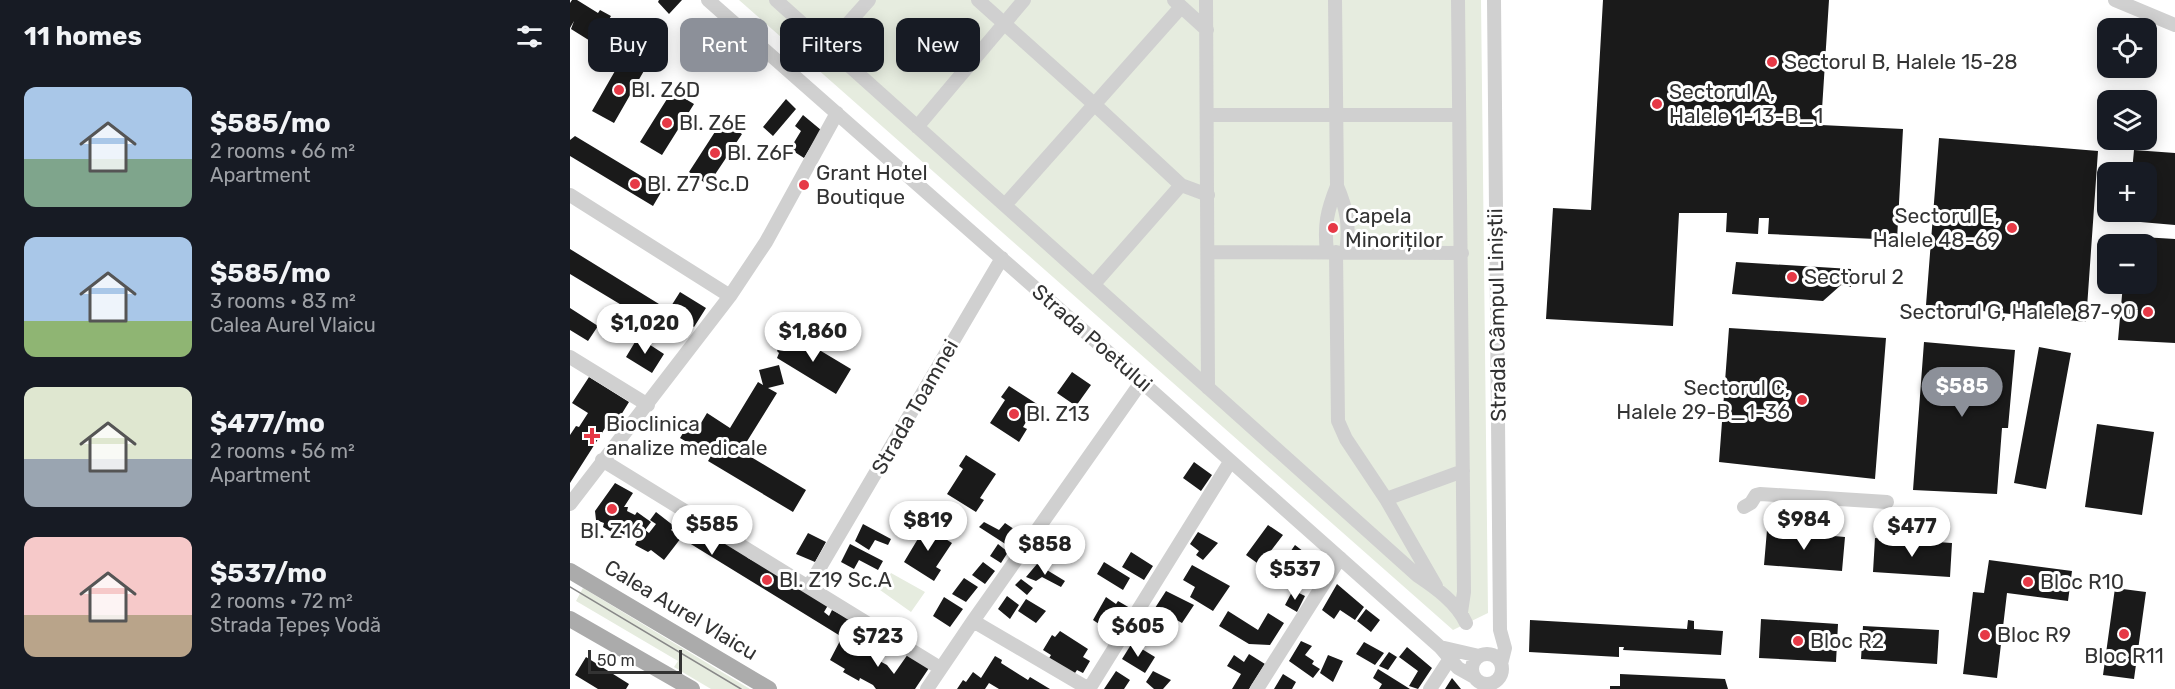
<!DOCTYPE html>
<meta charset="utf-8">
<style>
:root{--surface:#171b24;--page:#20242c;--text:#f1f3f6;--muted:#9ea1a6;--accent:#8c9099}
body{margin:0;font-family:Rubik,sans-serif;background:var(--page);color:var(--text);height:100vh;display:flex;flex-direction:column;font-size:22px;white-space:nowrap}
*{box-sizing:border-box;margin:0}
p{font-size:20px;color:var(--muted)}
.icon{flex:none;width:33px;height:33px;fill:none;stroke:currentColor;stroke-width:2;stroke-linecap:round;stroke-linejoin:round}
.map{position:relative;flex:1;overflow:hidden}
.sheet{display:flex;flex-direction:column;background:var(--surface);width:570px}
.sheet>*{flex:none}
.banner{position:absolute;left:18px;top:18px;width:570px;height:54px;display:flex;gap:12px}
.controls{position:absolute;left:1527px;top:18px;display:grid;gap:12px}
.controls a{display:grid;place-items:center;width:60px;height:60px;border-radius:12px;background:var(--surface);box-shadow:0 3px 15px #0003;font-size:30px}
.scale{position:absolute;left:18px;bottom:15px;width:94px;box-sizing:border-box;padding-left:6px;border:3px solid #333;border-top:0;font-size:16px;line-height:21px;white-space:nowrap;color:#333;-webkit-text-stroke:4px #fff;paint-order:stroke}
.price{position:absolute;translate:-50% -51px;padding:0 14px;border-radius:21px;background:#fff;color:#222;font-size:20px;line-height:39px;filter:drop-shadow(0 2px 3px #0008)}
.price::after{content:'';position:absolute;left:50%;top:36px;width:18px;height:14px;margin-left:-9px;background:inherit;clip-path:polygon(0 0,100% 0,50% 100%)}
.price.selected{background:var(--accent);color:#fff}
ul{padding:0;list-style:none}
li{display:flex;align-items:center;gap:18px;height:150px;padding:0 24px}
li span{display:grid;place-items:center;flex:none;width:168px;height:120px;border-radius:12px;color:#555}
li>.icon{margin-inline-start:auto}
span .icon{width:72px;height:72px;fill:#fffc;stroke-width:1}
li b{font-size:26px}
h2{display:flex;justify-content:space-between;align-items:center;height:72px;padding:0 24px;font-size:26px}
.chip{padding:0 21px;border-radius:12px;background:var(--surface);box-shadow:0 3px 15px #0003;font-size:21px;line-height:54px}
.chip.selected{background:var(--accent);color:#fff}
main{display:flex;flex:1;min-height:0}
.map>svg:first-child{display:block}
</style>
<main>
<section class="sheet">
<h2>11 homes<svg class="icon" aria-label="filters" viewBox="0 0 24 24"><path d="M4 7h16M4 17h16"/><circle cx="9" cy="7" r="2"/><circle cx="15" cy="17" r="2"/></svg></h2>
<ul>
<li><span style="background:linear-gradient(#a9c7e8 60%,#7fa58c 0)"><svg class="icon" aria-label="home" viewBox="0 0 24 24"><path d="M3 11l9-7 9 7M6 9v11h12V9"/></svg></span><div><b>$585/mo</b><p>2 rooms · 66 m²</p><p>Apartment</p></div></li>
<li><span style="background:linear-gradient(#a9c7e8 70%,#8fb573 0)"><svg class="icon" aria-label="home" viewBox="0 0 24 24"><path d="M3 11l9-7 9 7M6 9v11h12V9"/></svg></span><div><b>$585/mo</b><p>3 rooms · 83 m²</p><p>Calea Aurel Vlaicu</p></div></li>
<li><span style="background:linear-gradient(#dfe7d0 60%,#9aa5b1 0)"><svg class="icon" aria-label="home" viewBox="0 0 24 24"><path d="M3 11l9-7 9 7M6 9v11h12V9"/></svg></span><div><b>$477/mo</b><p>2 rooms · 56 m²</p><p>Apartment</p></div></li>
<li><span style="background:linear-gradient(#f6c9c9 65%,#b9a48a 0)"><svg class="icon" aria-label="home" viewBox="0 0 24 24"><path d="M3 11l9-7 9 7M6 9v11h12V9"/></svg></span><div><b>$537/mo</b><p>2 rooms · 72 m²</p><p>Strada Țepeș Vodă</p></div></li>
</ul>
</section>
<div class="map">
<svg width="1605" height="689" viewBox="0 0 1605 689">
<rect width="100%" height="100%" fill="#fff"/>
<path fill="#e6ecdf" d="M169,0h742l7,613 -35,17z
M321,573l34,19 -14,20 -31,-22z
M13,588l167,101h-39l-37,-22 4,-6 -102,-60z"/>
<path fill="#1a1a1a" d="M2,0h5l21,13 2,-3 11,6 -16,28 -24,-15 3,-8 -4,7v-25z
M89,0h23l-13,14 -11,-12z
M1033,0h226l-8,125 82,4 -6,111 -129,-6 1,-16h-10l-1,16 -32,-2 1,-19h-48l-6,113 -127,-7 7,-111 38,2z
M53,57l22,12 -31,54 -22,-12z
M102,91l22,13 -32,51 -22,-13z
M216,99l10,10 -23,27 -10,-9z
M233,115l18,15 -17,28 -14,-9 11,-18 -6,-5z
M152,121l20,13 -34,51 -19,-13z
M5,136l88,53 -10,17 -83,-50v-16z
M1369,138l159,13 -12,171 -160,-17z
M1564,150l41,3v72l-46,-4v-9h17v-40h-14z
M1556,236l49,3v104l-57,-3 5,-56h23v-40h-20z
M0,249l89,55 -11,17 -78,-47z
M1166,262l115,7v18l-10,-2 -18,16 -91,-7z
M110,292l26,16 -12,19 -26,-16z
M0,308l28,18 -10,15 -18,-11z
M1159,328l157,10 -11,141 -156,-17z
M221,333l60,36 -15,25 -59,-36 2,-5 -2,-2 3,-6 3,2z
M68,337l26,17 -12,19 -26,-16z
M1354,342l91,8 -7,78h-6l-5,66 -84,-4z
M1469,347l32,6 -25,136 -32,-6z
M209,365l5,19 -16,4 9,5 -36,58 65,39 -13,22 -85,-51 3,-5 -31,-18 12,-20 9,5 6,-10 23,15 28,-46 5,3 -4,-15z
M502,372l19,13 -15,21 -19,-13z
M19,377l40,25 -16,26 -6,-3 -37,58v-48l6,-9 3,1 9,-14 -16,-10z
M439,386l28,18 -14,23 4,2 -8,13 -29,-19 15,-23 -4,-3z
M1527,424l57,8 -12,83 -57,-8z
M396,455l30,19 -16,24 4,2 -8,12 -29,-18 16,-25 -4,-3z
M624,462l18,13 -11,16 -18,-13z
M45,483l18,10 -9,14h4l-1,4 8,4 2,-3 14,10 -6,8 4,3 7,-9 -6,-4 6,-8 18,14 -3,4 10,8 10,-22v8l1,-2 15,8 -2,2 9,6 28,13 6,7 82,44 -6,10 5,4 3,-6 20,10 -10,17 -161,-99 -17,22 -13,-10 -3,2 -13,-7 2,-4 -20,-10 -2,3 -12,-7 1,-4 -8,-3 -1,-9z
M414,522l15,8 6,-7 15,10 -10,14 -31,-20z
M293,524l28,15 -3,6 -13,-5 -6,10 -14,-9z
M352,524l30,19 -16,24 5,3 -7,11 -30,-19 15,-25 -4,-2z
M698,525l15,10 -16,21 11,8 -7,9 -25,-18z
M1197,530l78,7 -3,34 -78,-6z
M489,531l22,13 -3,5 -17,-8 -4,5 -7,-6z
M628,532l20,11 -15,17 -7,-5 3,-4 -9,-7z
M238,533l18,9 -11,20 -19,-8z
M1305,538l77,5 -2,34 -77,-5z
M280,544l33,17 -5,9 -19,-10 -5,9 -13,-7z
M428,544l10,8 -7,11 -11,-7z
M725,545l13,10 -4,6 8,6 -12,17 -5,-4 -5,6 -16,-11z
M561,552l22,14 -9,14 -22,-13z
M1419,560l83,11 -4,30 -61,-8 -10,85 -34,-4 10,-82 11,1z
M413,562l12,9 -10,13 -13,-9z
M534,562l26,16 -7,12 -26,-16z
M467,564l28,17 -4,6 -19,-10 -6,4 -10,-4z
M622,565l38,21 -17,25 -23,-14 5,-10 -12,-7z
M394,578l14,9 -12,15 -14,-8z
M451,579l12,9 -6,7 -12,-10z
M767,584l27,23 -9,13 -15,-10 -6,9 -12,-9z
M1545,588l31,4 -12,87 -31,-4z
M723,590l12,6 -8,16 -12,-7z
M596,591l28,14 -12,18 -27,-15z
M437,596l12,9 -9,14 -12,-10z
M374,597l19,12 -13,18 -17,-11z
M536,597l10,7 2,-3 12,7 -19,24 -18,-12z
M456,599l20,12 -10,12 -18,-12z
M796,609l14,11 -9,12 -14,-11z
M658,611l30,19 10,-17 16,10 -14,22 -21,-1 -30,-18z
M1191,619l77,5 -2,38 -77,-4z
M960,620l157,9 1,-9 6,1v8l29,2 -2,24 -98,-5 1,-3h-5v10l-90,-5z
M1293,626l76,4 -2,34 -76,-5z
M490,631l28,18 -5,8 7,4 -7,12 -6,-3 -4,6 -25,-16 3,-5 -8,-5 9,-15 3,2z
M272,637l15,11 2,-3 16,10 -1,3 13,7 7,9 14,-20 21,14 -14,21h-39l-3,-4 -13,-7 -1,3 -16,-9 2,-3 -15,-9z
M731,641l11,5 -7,9 9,6 -2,3 8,5 -7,9 -24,-17z
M794,642l20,11 -9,12 -19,-11z
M562,643l23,14 -10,16 -23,-14z
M837,647l25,21 -14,21 -9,-3 9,-15 -19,-14z
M819,652l8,5 -9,13 -9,-4z
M679,654l16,10 -16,25h-17l9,-15 -14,-8 7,-11 10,7z
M758,655l15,6 -10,21 -13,-9z
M425,656l7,4 -1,3 27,17 2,-3 20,12h-51l-10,-6 -4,6h-28l6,-9 3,2 7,-10 8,6z
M16,657l43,27 -3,5h-28l-23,-14z
M808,669l32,20h-31l3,-5 -9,-6z
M546,671l14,9 -6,9h-20z
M583,671l18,9 -8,9h-9l-8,-7z
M713,674l13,8 -4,7h-18z
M1050,674l105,5 3,10h-118v-3h10z
M882,678l9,11h-16z"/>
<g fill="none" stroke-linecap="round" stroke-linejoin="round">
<path stroke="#d0d0d0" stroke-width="14" d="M138,0c245,215 489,430 732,647l18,21 16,9
M206,0l642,576c18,12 39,27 48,47
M408,0l117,105 86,80 27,10
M604,0l33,30
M636,0l2,388
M888,0l6,592 -3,20
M924,0l6,630 5,18 -4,16
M1545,0l60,25
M258,46l41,-46
M637,115h252
M347,127l107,-127
M767,186c10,23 13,41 9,66
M0,195l160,101
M435,205l176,-198
M639,252l253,1
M757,252c-3,-27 0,-41 10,-66l-2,-186
M766,252l2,169 8,18 40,60 50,87
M524,284l87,-99
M0,357l78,48
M32,460l338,208
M816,499l77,-28
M0,504l160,-208 36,-54 71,-129
M1174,507l7,-4 5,-8 4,-1 127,8
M239,586l193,-328
M403,621l116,68
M870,647l39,9
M902 669a15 15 0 1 1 30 0a15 15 0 1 1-30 0Z
M357,689l46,-68 169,-240
M519,689l141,-227
M687,689l83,-131
M860,689l19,-29"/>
<path stroke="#ababab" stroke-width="16" d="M0,571l199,118
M0,619l122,70"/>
<path stroke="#888" stroke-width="1.5" d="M0,587l171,102"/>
</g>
<g fill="#e63946" stroke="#fff" stroke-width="2">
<circle cx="1202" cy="62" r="6"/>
<circle cx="49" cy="90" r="6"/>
<circle cx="1087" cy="104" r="6"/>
<circle cx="97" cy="123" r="6"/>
<circle cx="145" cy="153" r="6"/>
<circle cx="65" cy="184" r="6"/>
<circle cx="234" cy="185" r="6"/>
<circle cx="763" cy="228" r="6"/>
<circle cx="1442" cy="228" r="6"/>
<circle cx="1222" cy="277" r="6"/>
<circle cx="1578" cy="312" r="6"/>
<circle cx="1232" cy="400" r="6"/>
<circle cx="444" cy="414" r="6"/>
<path d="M19 427h6v6h6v6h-6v6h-6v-6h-6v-6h6z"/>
<circle cx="42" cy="509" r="6"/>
<circle cx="197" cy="580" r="6"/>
<circle cx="1458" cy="582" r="6"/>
<circle cx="1554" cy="634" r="6"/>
<circle cx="1415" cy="635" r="6"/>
<circle cx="1228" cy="641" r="6"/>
</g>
<g text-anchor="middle" stroke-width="6" stroke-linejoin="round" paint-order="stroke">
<g font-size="21" fill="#333" stroke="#fff" text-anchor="start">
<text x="1214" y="69">Sectorul B, Halele 15-28</text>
<text x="61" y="97">Bl. Z6D</text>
<text x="1099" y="99">Sectorul A,<tspan x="1099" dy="24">Halele 1-13-B_1</tspan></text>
<text x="109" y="130">Bl. Z6E</text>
<text x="157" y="160">Bl. Z6F</text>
<text x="246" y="180">Grant Hotel<tspan x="246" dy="24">Boutique</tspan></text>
<text x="77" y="191">Bl. Z7 Sc.D</text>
<text x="775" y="223">Capela<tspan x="775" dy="24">Minoriților</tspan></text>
<text x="1430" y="223" text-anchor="end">Sectorul E,<tspan x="1430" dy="24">Halele 48-69</tspan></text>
<text x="1234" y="284">Sectorul 2</text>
<text x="1566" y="319" text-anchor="end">Sectorul G, Halele 87-90</text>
<text x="1220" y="395" text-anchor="end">Sectorul C,<tspan x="1220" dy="24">Halele 29-B_1-36</tspan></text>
<text x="456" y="421">Bl. Z13</text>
<text x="36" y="431">Bioclinica<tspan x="36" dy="24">analize medicale</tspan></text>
<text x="42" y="538" text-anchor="middle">Bl. Z16</text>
<text x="209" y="587">Bl. Z19 Sc.A</text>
<text x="1470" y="589">Bloc R10</text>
<text x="1427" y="642">Bloc R9</text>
<text x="1240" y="648">Bloc R2</text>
<text x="1554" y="663" text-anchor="middle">Bloc R11</text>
</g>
<g font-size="21" fill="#333" stroke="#fff">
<text transform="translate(927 315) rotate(-91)" y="7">Strada Câmpul Liniștii</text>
<text transform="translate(522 338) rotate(41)" y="7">Strada Poetului</text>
<text transform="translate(345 407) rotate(-60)" y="7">Strada Toamnei</text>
<text transform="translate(111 610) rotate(31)" y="7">Calea Aurel Vlaicu</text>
</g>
</g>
</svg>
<div class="controls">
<a><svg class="icon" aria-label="locate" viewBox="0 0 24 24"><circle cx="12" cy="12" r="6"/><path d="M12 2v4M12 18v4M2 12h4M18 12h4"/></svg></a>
<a><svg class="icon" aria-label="layers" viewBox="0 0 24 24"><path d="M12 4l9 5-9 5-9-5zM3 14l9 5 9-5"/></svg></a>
<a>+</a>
<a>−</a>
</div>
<div class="scale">50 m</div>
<b class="price" style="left:75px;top:355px">$1,020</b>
<b class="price" style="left:243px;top:363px">$1,860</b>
<b class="price selected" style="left:1392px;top:418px">$585</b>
<b class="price" style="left:1234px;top:551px">$984</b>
<b class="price" style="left:358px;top:552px">$819</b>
<b class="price" style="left:142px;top:556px">$585</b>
<b class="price" style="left:1342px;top:558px">$477</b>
<b class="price" style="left:475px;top:576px">$858</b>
<b class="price" style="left:725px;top:601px">$537</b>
<b class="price" style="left:568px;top:658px">$605</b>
<b class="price" style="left:308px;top:668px">$723</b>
<div class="banner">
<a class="chip">Buy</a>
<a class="chip selected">Rent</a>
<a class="chip">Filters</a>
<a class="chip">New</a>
</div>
</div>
</main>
